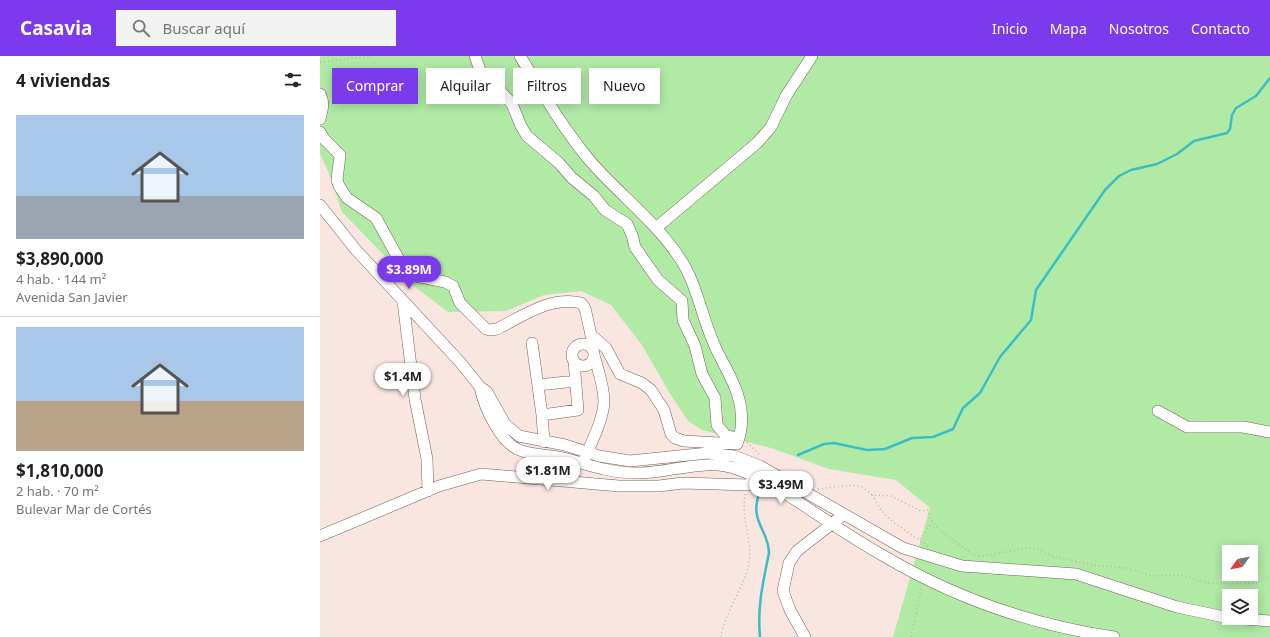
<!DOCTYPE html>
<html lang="es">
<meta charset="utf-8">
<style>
:root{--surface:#fff;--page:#f2f2f2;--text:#222;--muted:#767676;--line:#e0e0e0;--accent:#7c3aed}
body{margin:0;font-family:"Noto Sans",sans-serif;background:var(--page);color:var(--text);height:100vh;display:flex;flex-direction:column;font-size:15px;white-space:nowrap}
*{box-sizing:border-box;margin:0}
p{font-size:13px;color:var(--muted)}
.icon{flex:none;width:22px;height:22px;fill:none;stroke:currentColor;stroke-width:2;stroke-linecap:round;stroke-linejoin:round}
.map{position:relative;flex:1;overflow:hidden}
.panel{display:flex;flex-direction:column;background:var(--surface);width:320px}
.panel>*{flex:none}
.top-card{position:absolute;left:12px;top:12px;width:380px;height:36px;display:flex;gap:8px}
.needle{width:26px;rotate:237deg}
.tools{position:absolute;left:902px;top:489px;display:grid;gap:8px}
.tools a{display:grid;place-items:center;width:36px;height:36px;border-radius:0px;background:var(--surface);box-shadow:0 2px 10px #0003;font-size:20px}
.price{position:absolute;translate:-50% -34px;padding:0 9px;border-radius:14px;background:#fff;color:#222;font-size:13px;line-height:26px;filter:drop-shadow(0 1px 2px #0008)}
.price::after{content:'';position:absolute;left:50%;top:24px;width:12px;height:9px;margin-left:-6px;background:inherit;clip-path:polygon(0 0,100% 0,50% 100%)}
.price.current{background:var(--accent);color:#fff}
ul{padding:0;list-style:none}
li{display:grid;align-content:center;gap:8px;height:212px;padding:0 16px}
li+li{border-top:1px solid var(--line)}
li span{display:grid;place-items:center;height:124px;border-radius:0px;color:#555}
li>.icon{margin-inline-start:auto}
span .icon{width:72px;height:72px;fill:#fffc;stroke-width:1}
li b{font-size:17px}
h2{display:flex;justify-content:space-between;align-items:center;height:48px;padding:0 16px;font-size:17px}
.pill{padding:0 14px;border-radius:0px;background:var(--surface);box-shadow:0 2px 10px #0003;font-size:14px;line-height:36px}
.pill.current{background:var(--accent);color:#fff}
header{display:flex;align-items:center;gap:24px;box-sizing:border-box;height:56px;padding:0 20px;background:var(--accent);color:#fff}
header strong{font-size:19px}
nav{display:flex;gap:22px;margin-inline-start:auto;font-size:14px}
.search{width:280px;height:36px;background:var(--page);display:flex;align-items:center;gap:10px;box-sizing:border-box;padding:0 14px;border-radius:0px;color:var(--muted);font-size:15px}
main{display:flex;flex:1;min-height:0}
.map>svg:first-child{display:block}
</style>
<header>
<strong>Casavia</strong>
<div class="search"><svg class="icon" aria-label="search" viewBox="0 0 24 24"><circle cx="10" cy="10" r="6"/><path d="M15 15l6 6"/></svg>Buscar aquí</div>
<nav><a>Inicio</a><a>Mapa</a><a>Nosotros</a><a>Contacto</a></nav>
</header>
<main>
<section class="panel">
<h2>4 viviendas<svg class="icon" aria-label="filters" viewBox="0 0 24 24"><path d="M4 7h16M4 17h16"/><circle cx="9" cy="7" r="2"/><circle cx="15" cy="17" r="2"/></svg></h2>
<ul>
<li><span style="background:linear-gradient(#a9c7e8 65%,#9aa5b1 0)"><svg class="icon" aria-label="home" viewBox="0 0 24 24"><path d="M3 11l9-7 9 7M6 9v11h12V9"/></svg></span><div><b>$3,890,000</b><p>4 hab. · 144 m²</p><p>Avenida San Javier</p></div></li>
<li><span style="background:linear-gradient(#a9c7e8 60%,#b9a48a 0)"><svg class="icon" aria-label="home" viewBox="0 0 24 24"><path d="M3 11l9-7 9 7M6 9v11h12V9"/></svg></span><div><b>$1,810,000</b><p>2 hab. · 70 m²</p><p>Bulevar Mar de Cortés</p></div></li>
</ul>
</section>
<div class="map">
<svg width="950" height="581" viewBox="0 0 950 581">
<rect width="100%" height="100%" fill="#f9e6e0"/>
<path fill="#b0eaa5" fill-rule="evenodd" d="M0,0h950v581h-377l37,-129 -34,-28 -67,-11 -58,-21 -69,-18 -14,-9 -19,-29 -27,-47 -31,-40 -30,-14 -37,4 -38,16 -58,1 -33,-25 -73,-75 -14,-41 -8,-17zM909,496h22v22h-22zM909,540h22v22h-22z"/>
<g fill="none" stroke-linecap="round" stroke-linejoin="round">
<path stroke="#3abdc5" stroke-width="2.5" d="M478,399l26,-11 10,-1 33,7 18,-1 27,-11 21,-1 20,-8 10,-21 17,-15 20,-36 31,-37 5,-30 69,-100 14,-14 12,-6 26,-6 20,-10 17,-13 33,-8 3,-4 2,-14 4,-7 20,-12 14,-18
M440,581c-3,-29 3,-55 9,-84 0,-23 -21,-32 -9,-61"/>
<defs>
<path id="minor" d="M155,0l6,17 15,13 16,18 9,22 6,10 32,27 13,15 22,18 11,14 22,14 5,11 3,12 23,33 24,21 1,19 12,26 7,28 13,24 2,27 9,11 13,2
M200,0c22,36 43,73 71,106 28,32 64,59 88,95 18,26 22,58 35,87 7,17 19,34 24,52 5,16 5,32 -1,48
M0,38c5,9 2,16 0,25
M0,76l4,7 16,16 -3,25 2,6 8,12 29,20 22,40 10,12 8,6 29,6 8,4 7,17 26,26 4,1 7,-1c26,-13 53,-33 84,-26l4,5 6,27 15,13 14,26 22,9 9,7 13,20 7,24 4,4 9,3 53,3
M0,149l36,45 104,112 20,25 7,5 18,32 14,12 46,9 34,11 31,5 78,-8 26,3 26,10 143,82 59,18 114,8 101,33 52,11
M336,172l101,-85 14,-16 15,-31 26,-40
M83,245l12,98 12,60 1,32
M212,287l10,72
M252 299a11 11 0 1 1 22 0a11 11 0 1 1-22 0Z
M218,329l38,-4
M160,331c4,20 21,58 42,64 16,5 33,4 49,9 23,7 46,14 70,13 32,-1 65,-15 96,-4 23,8 43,21 63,34 27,18 54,36 82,52 71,42 150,70 232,82
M838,355l29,16h56l27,5
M224,386l-2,-27 36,-5 -4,-49
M265,402c7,-17 18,-38 19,-56 0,-16 -6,-32 -10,-47
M0,480l119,-50 42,-12 138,12h40l24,-3 66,2 8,-14
M912,562l38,3
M485,581l-15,-27 -7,-19 6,-28 8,-12 41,-32"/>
</defs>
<use href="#minor" stroke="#71625c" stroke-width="12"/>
<path stroke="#beaeaa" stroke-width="1.5" stroke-dasharray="1 3" stroke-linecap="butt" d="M0,6l51,-6
M427,386l14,14
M498,433l34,-4 10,2 10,8 19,1 30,15 7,-1 1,6 8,12 36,27 10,1 45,-8h8l16,8 40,9 35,3 25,8 29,-1 26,8 12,1 37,-1 14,-6
M552,439l9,15 12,12 36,25
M600,483l12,-16
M401,581c4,-26 23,-48 28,-74 4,-24 -10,-46 -3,-70
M591,581l11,-51"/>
<use href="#minor" stroke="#fff" stroke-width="11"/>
</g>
</svg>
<div class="tools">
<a><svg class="needle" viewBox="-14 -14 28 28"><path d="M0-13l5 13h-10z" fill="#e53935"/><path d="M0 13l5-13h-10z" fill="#767676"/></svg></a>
<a><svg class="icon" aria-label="layers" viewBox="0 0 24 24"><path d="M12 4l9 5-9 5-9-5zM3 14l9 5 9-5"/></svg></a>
</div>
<b class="price current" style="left:89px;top:234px">$3.89M</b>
<b class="price" style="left:83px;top:341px">$1.4M</b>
<b class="price" style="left:228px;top:435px">$1.81M</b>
<b class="price" style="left:461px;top:449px">$3.49M</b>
<div class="top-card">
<a class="pill current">Comprar</a>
<a class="pill">Alquilar</a>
<a class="pill">Filtros</a>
<a class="pill">Nuevo</a>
</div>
</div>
</main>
